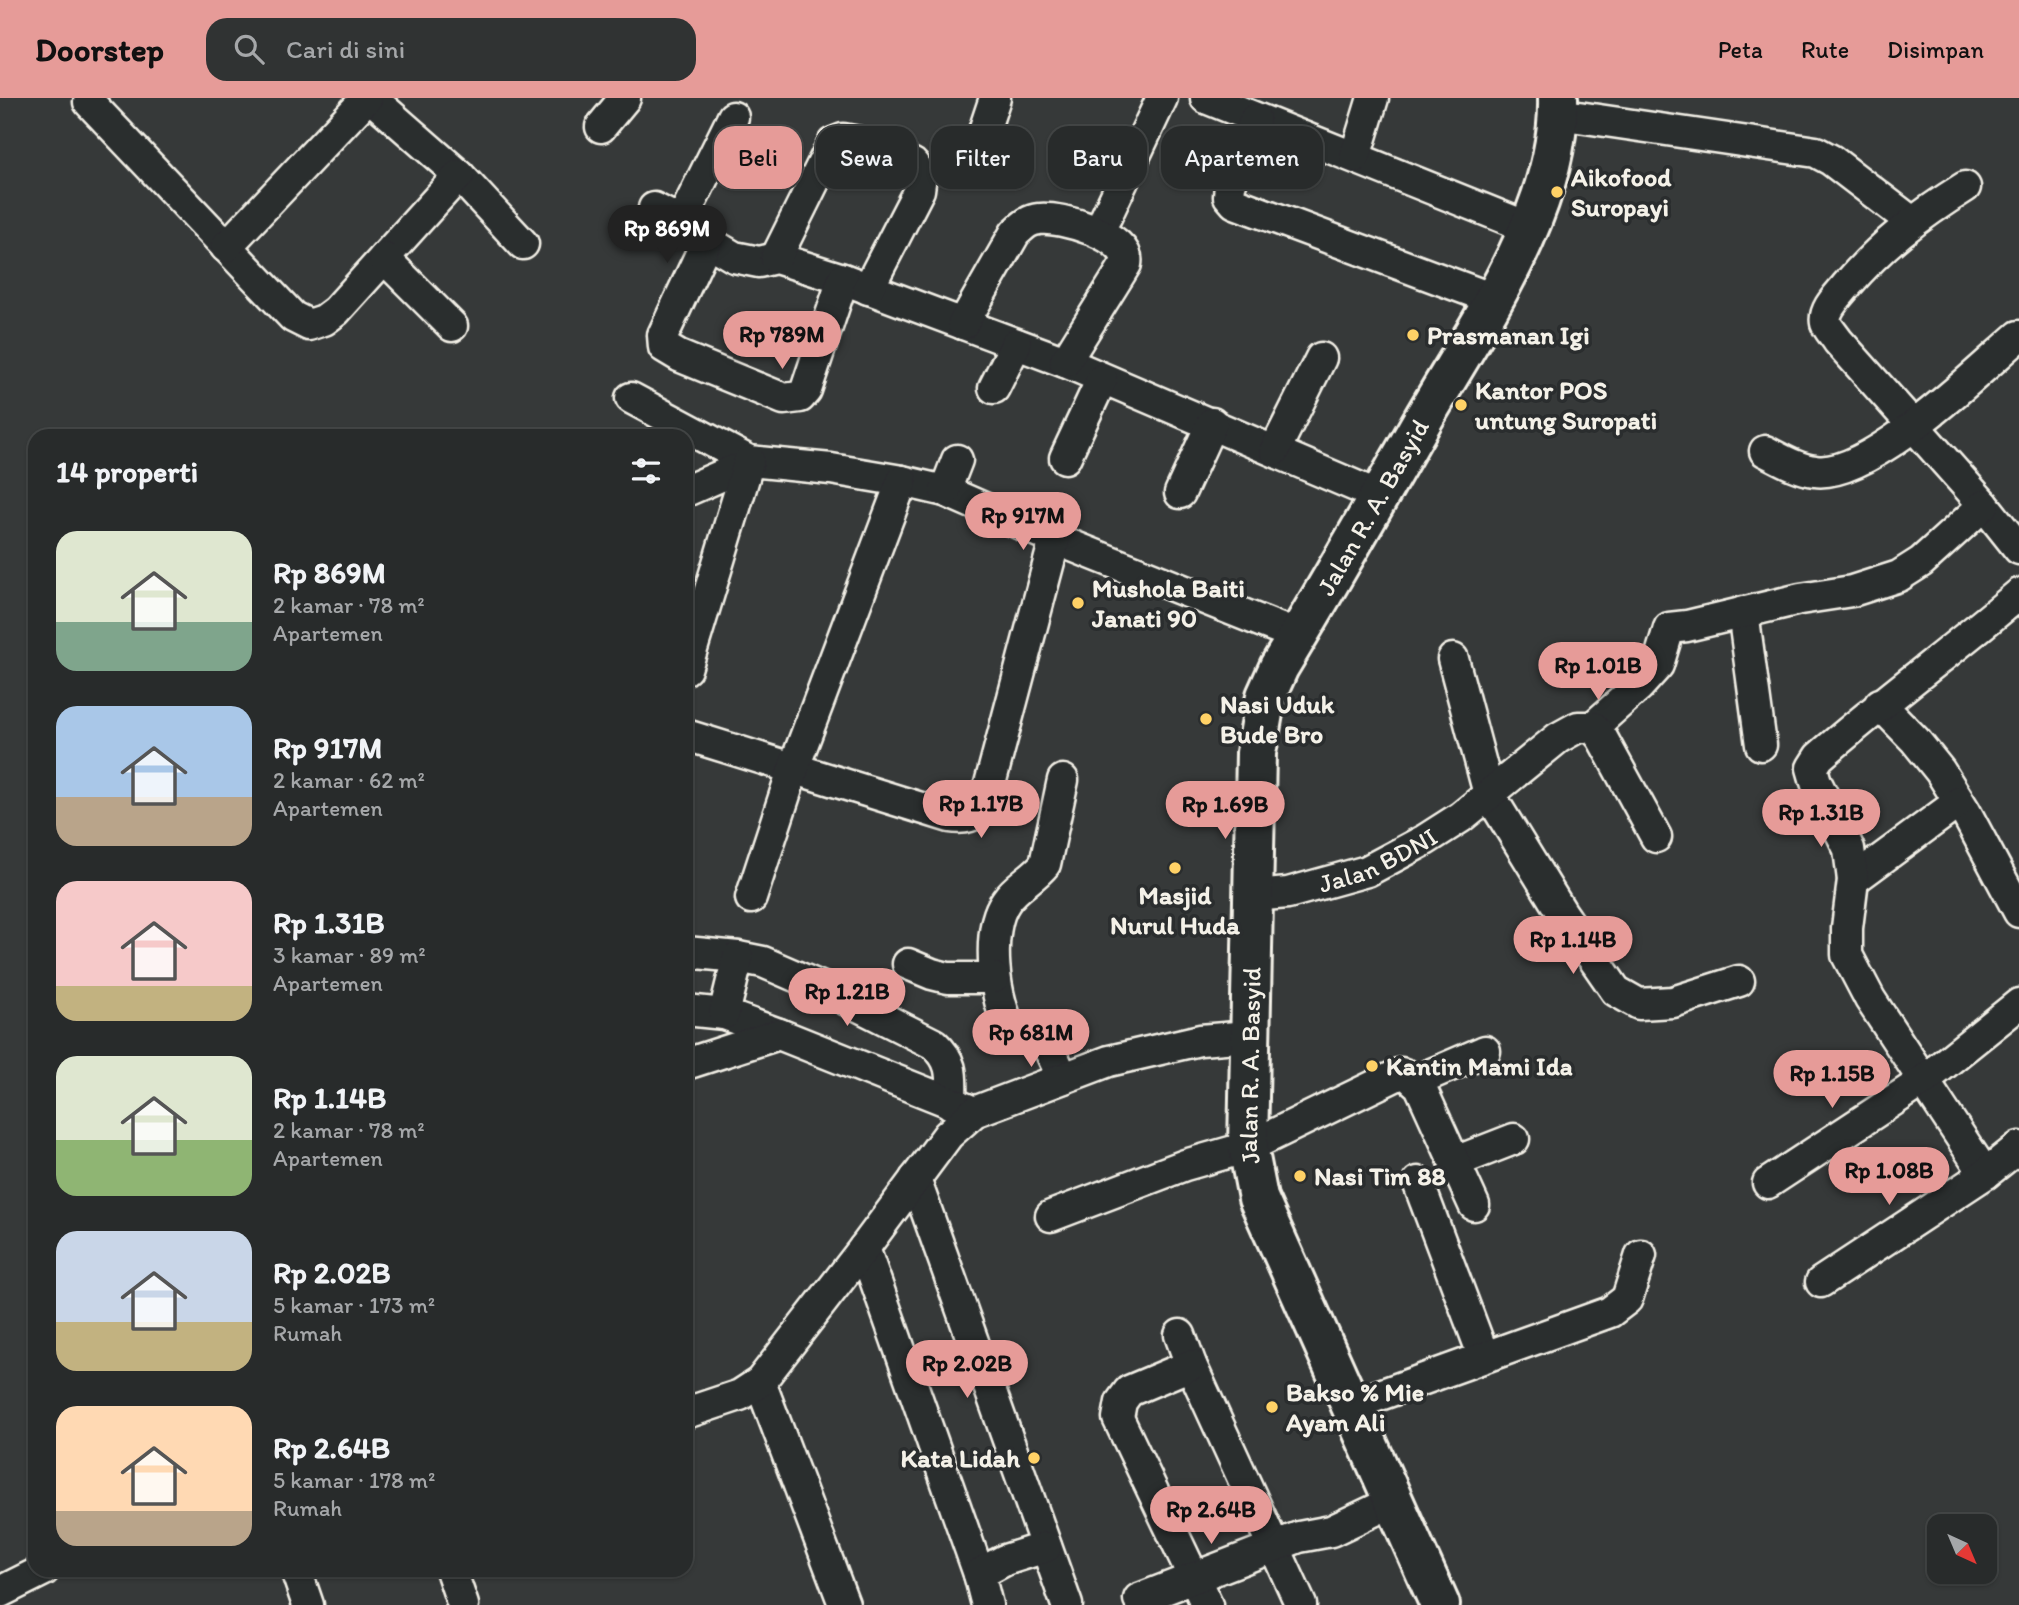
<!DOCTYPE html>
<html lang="id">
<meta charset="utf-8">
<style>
:root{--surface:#282b2b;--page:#303333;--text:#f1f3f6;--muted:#a5a7a9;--line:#444747;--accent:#e69b98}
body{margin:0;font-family:Itim,sans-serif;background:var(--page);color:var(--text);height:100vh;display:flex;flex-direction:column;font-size:26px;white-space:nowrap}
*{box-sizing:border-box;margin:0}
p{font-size:23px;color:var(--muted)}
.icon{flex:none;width:38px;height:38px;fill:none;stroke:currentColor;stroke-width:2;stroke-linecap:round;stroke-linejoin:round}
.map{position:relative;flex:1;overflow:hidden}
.sheet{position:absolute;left:28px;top:331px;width:665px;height:1148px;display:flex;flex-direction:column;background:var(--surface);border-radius:21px;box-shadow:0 2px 5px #0004,0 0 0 2px var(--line)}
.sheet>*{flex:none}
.guide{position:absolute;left:714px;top:28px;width:665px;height:63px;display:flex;gap:14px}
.needle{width:46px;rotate:136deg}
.buttons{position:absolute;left:1927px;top:1416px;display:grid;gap:14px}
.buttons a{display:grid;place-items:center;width:70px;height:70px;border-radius:14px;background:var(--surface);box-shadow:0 2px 5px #0004,0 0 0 2px var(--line);font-size:35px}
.price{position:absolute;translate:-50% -60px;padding:0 16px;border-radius:24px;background:var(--accent);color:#111;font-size:23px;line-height:46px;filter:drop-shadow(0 2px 4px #0008)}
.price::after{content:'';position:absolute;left:50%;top:42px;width:21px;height:16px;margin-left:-10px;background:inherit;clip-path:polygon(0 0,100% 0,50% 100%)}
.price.on{background:#222;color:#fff}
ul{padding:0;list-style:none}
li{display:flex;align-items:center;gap:21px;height:175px;padding:0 28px}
li span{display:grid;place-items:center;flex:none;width:196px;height:140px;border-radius:21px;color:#555}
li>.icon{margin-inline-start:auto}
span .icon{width:84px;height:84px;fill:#fffc;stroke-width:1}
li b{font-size:30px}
h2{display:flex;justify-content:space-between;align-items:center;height:84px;padding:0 28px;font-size:30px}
.pill{padding:0 24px;border-radius:21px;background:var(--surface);box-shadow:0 2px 5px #0004,0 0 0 2px var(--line);font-size:24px;line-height:63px}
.pill.on{background:var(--accent);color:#111}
header{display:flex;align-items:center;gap:42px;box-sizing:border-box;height:98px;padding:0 35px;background:var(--accent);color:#111}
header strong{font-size:33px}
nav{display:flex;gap:38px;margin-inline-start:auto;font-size:24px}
.search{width:490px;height:63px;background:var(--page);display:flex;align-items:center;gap:18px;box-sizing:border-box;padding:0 24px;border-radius:21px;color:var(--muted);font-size:26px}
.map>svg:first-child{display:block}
</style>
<header>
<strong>Doorstep</strong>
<div class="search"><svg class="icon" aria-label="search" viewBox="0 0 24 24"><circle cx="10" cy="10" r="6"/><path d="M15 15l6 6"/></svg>Cari di sini</div>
<nav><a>Peta</a><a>Rute</a><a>Disimpan</a></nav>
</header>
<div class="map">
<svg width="2019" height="1507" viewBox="0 0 2019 1507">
<rect width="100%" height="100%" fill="#363939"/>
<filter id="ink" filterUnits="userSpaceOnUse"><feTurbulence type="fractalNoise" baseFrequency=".0143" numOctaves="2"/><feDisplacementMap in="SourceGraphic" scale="14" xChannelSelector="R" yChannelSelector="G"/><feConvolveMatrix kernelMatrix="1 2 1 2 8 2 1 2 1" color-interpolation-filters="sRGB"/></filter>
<g filter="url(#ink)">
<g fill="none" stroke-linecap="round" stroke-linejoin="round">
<defs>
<g id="minor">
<path d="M371,0l88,77 64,69"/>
<path d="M1206,0l324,130"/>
<path d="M89,4l204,215 16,8 15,-5 12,-9 123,-136"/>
<path d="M1558,16l258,38 15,8 81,62"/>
<path d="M1255,21l-25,66 -1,11 6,7 258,96"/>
<path d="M601,29l24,-29"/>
<path d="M981,42l14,-42"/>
<path d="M1355,59l18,-59"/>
<path d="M1965,89c-48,30 -82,56 -119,99 -8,10 -23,24 -20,37 2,6 9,13 12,18l146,164 35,44"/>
<path d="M654,110l27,14 26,19 27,16 25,5 17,-4 67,21 222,83 314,134"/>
<path d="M1106,119l56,-119"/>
<path d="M681,124l52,-105"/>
<path d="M707,143l-44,94 1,12 15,9 105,43 16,-2 6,-7 37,-111"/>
<path d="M226,149l141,-149"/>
<path d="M384,160l68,68"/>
<path d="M776,160l57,-115 10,-4 16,3 54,22 8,11 -2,15 -51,99"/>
<path d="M963,226l52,-91c8,-7 13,-13 24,-14 20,-3 93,17 87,45l-61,98"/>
<path d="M994,290l22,-44"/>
<path d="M631,300l118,63 82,8 71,12 43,10 110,48 243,97"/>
<path d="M1275,352l46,-92"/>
<path d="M1765,353c16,8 32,18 50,20 54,8 163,-100 204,-135"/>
<path d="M1065,360l37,-79"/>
<path d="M686,393l48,-21h12"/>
<path d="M945,393l12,-31"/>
<path d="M1180,395l32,-70"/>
<path d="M1743,514l18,133"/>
<path d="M1453,561l36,135 73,119 54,78 23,13 34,-2 66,-21"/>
<path d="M686,571l63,-208"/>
<path d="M1880,606l35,36 25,31 25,40 54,101"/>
<path d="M1593,629l46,-41 19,-21 11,-37 18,-2 113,-27 52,-8 47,-15 22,-14 63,-57"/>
<path d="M686,637l264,82c18,3 29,-2 36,-18l69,-260"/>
<path d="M1063,682l-18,84c-11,14 -29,22 -39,37 -21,29 -12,102 6,130l13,3 11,-2 6,2 21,44"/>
<path d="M1853,782l106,-78"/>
<path id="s1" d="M1253,798l35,-3 79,-22 58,-31 36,-23 97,-79 20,-11h15l9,11 54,99"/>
<path d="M751,800l43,-131 108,-286"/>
<path d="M686,854l52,5 25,5 60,26 111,56c21,19 17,34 17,60"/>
<path d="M908,866l24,10 16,4h46"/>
<path d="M686,912l38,4 55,20"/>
<path d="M724,916l14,-57"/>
<path d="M686,966l93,-30 188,75"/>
<path d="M1415,983l70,-30"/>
<path d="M1455,1064l59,-23"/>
<path d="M1985,1076l-115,-175 -23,-44v-27l6,-48 -4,-31 -33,-67 -4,-14 7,-11c65,-57 134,-107 200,-163"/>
<path d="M915,1081l152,426"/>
<path d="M1418,1084l66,175"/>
<path d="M1768,1085l155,-102 96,-77"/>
<path d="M1051,1118l134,-51 63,-18 153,-74 8,3 11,10 54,119"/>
<path d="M864,1150l115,326"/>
<path d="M1821,1184l164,-108 34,-27"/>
<path d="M1180,1237l11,30 110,240"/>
<path d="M1191,1267l-62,26 -8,11 -3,16 89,187"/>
<path d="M760,1284l84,222"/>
<path d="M1352,1307l258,-93 17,-13 14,-44"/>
<path d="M686,1315l54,-18 20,-13 104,-134 84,-113 26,-23 135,-51 91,-21 49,-4"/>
<path d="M296,1472l12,35"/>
<path d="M451,1472l12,35"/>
<path d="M0,1494l44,-22"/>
<path d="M1139,1501l160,-62 32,-6 63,-30"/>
<path d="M987,1507l-8,-31 26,-14 41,-13"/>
</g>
<g id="major">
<path id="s2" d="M1440,1507l-182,-407 -10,-51 8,-394 10,-57 13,-29c49,-80 95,-162 142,-244 54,-94 140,-213 137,-325"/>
</g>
</defs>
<use href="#minor" stroke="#f4f1e8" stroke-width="35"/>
<use href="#major" stroke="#f4f1e8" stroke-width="44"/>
<use href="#minor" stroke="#2a2d2e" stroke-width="30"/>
<use href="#major" stroke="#2a2d2e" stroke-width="38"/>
</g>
</g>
<g fill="#ffd166" stroke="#2a2d2e" stroke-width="2.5">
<circle cx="1557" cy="94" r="7"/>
<circle cx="1413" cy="237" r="7"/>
<circle cx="1461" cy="307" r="7"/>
<circle cx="1078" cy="505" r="7"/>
<circle cx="1206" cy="621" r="7"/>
<circle cx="1175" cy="770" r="7"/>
<circle cx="1372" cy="968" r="7"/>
<circle cx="1300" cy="1078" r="7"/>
<circle cx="1272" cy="1309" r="7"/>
<circle cx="1034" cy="1360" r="7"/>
</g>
<g text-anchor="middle" stroke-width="7" stroke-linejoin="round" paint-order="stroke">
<g font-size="26" font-weight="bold" fill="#f4f1e8" stroke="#2a2d2e" text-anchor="start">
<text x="1571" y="88">Aikofood<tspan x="1571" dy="30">Suropayi</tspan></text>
<text x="1427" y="246">Prasmanan Igi</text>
<text x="1475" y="301">Kantor POS<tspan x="1475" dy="30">untung Suropati</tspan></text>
<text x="1092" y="499">Mushola Baiti<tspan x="1092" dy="30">Janati 90</tspan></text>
<text x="1220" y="615">Nasi Uduk<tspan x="1220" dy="30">Bude Bro</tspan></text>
<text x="1175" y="806" text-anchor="middle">Masjid<tspan x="1175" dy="30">Nurul Huda</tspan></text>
<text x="1386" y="977">Kantin Mami Ida</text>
<text x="1314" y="1087">Nasi Tim 88</text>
<text x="1286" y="1303">Bakso % Mie<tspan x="1286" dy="30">Ayam Ali</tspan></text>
<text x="1020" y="1369" text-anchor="end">Kata Lidah</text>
</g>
<g font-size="26" fill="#f4f1e8" stroke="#2a2d2e">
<text dy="9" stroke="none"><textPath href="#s2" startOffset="1167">Jalan R. A. Basyid</textPath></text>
<text dy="9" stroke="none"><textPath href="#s1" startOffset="131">Jalan BDNI</textPath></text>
<text dy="9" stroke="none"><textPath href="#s2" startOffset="579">Jalan R. A. Basyid</textPath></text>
</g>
</g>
</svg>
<div class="buttons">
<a><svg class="needle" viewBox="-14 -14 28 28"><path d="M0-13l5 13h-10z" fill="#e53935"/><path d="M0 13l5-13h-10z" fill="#a5a7a9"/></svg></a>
</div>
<b class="price on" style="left:667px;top:167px">Rp 869M</b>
<b class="price" style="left:782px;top:273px">Rp 789M</b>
<b class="price" style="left:1023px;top:454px">Rp 917M</b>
<b class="price" style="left:1598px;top:604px">Rp 1.01B</b>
<b class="price" style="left:981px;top:742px">Rp 1.17B</b>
<b class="price" style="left:1225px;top:743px">Rp 1.69B</b>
<b class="price" style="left:1821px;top:751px">Rp 1.31B</b>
<b class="price" style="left:1573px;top:878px">Rp 1.14B</b>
<b class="price" style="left:847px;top:930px">Rp 1.21B</b>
<b class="price" style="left:1031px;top:971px">Rp 681M</b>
<b class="price" style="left:1832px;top:1012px">Rp 1.15B</b>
<b class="price" style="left:1889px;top:1109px">Rp 1.08B</b>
<b class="price" style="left:967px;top:1302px">Rp 2.02B</b>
<b class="price" style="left:1211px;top:1448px">Rp 2.64B</b>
<div class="guide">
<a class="pill on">Beli</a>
<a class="pill">Sewa</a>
<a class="pill">Filter</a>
<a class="pill">Baru</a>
<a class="pill">Apartemen</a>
</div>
<section class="sheet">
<h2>14 properti<svg class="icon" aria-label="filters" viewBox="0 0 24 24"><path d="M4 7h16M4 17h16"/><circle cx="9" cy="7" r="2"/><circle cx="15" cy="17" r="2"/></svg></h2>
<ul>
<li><span style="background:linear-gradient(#dfe7d0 65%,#7fa58c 0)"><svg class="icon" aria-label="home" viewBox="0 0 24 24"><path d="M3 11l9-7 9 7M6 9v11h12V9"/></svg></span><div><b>Rp 869M</b><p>2 kamar · 78 m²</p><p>Apartemen</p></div></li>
<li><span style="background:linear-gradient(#a9c7e8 65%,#b9a48a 0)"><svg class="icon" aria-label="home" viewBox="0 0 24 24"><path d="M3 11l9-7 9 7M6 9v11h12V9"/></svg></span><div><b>Rp 917M</b><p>2 kamar · 62 m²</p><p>Apartemen</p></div></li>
<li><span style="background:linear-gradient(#f6c9c9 75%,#c2b280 0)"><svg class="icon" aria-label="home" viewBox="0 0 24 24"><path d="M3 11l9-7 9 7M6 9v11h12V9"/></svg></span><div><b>Rp 1.31B</b><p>3 kamar · 89 m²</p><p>Apartemen</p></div></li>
<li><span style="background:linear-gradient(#dfe7d0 60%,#8fb573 0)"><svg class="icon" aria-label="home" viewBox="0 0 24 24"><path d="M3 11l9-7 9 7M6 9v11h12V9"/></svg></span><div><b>Rp 1.14B</b><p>2 kamar · 78 m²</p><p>Apartemen</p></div></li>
<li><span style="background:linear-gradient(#c9d6e8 65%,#c2b280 0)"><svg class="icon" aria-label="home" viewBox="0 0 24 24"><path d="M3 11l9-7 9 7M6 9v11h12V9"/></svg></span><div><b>Rp 2.02B</b><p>5 kamar · 173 m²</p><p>Rumah</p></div></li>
<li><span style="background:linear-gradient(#ffd9b3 75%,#b9a48a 0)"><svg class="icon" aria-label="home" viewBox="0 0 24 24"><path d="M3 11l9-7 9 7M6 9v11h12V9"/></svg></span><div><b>Rp 2.64B</b><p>5 kamar · 178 m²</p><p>Rumah</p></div></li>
</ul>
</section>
</div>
